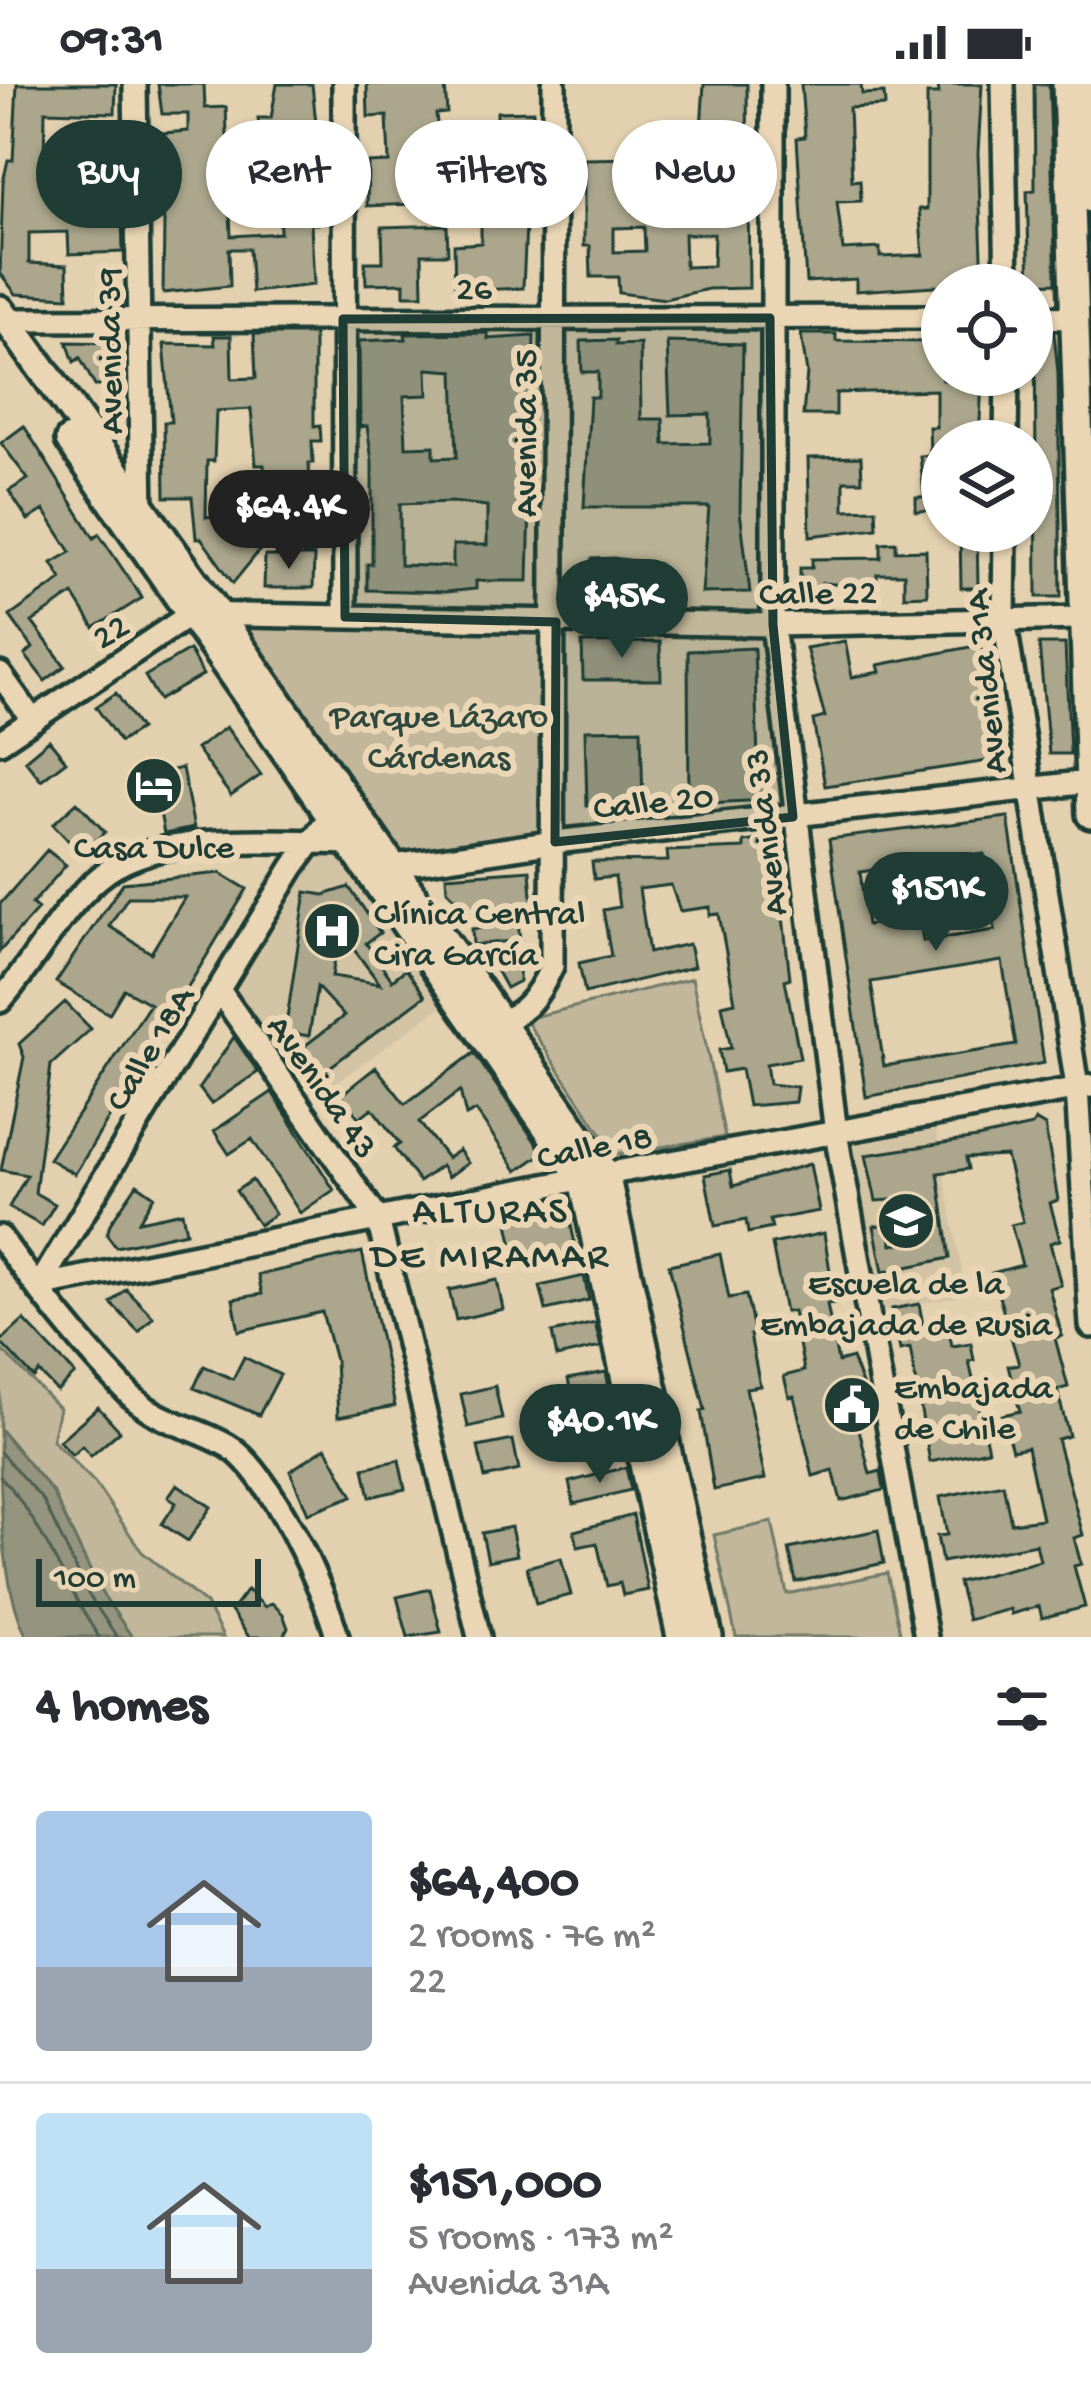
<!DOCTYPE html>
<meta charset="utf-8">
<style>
:root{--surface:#fff;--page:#f2f2f3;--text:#2b2b33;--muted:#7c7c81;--line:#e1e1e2;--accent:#1f3d34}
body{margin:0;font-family:"Gochi Hand",sans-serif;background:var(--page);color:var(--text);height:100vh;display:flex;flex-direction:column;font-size:45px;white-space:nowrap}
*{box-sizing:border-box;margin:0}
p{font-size:39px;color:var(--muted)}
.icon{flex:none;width:66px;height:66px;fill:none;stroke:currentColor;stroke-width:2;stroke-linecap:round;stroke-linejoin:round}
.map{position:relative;height:1553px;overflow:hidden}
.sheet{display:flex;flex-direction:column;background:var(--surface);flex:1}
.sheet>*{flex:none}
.hud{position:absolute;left:36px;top:36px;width:1020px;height:108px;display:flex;gap:24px}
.tools{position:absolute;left:921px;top:180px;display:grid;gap:24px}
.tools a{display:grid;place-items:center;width:132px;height:132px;border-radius:50%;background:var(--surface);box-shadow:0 3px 9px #0004;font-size:60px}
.scale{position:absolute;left:36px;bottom:30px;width:225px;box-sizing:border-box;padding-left:12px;border:6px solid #1f3d34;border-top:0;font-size:33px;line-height:42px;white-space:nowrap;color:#1f3d34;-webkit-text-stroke:9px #ead6b4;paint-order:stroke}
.price{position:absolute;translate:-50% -102px;padding:0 27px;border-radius:42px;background:var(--accent);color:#fff;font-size:39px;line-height:78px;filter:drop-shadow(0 3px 6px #0008)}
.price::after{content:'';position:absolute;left:50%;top:72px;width:36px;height:27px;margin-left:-18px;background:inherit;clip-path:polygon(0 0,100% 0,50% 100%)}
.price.selected{background:#222;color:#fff}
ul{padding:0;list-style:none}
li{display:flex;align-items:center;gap:36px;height:300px;padding:0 36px}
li+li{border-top:3px solid var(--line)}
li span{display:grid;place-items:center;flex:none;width:336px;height:240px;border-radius:12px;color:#555}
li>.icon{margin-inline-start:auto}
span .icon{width:144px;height:144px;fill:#fffc;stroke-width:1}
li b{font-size:51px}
h2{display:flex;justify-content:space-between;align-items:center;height:144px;padding:0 36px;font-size:51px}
.tag{padding:0 42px;border-radius:54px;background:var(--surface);box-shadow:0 3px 9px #0004;font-size:42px;line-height:108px}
.tag.selected{background:var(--accent);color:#fff}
.status{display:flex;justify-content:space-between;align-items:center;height:84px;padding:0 60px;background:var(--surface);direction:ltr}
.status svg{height:33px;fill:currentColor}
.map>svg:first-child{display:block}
</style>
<div class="status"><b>09:31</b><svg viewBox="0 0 49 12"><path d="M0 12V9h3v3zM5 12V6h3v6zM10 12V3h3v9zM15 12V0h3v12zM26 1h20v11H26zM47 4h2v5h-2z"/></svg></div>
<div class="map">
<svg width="1091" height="1553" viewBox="0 0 1091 1553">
<rect width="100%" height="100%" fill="#e2d0af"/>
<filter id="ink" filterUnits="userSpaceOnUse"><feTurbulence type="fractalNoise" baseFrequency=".00833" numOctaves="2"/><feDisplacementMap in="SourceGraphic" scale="24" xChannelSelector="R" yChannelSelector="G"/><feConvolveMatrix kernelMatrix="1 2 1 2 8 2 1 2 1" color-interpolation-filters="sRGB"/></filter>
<g filter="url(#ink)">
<path fill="#d2c3a4" d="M310,758l37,1 109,153 -155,112 -82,-118z
M936,1046l30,165 -90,17 -30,-166z"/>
<path fill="#c2b79b" stroke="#707a68" stroke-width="3" d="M218,534l338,4 -1,220 -162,22 212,310 103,463h-25l-100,-458z
M692,894l33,159 -110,17 -90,-135z
M0,1264l59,60 -7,32 43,43 47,69 64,52 17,33h-91l-33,-48 -46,-96 -53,-64z
M772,1438l15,72 100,-21 14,64h-165l-22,-102z"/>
<path fill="#95957f" stroke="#667261" stroke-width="3" d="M0,1345l53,64 46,96 33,48h-105c-27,-54 -27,-144 -27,-208z"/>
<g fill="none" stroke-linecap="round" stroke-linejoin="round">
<path stroke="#4e6052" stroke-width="3" d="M0,1368l43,48 45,94 29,43
M0,1392c44,47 63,108 99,161"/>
</g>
<path fill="#aba68c" stroke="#1f3d34" stroke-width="3" fill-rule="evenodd" d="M17,0h99l-1,29 -70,-2 -1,50 6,3 40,-2 -1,-26 32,-1 -1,37 -46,3 -2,46 50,-2 1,33 -54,2 -1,-22 -39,1v30l38,2 1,32 -52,-3 -16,-21 3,-91 5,-22h5z
M158,0h46l1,24 21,-1 5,129 49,-3 -1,-30 -23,1 2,-37h4l-4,-49h13l6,-34h35l5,49 -1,24h-5l7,67h-7l3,61 -62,7 -3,-43h-20l1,37 -67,7 1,-71 -7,-37h8l-2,-52 25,-2v-17h-26z
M367,0h78l2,29 -11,1 8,78 84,-8 -5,104 -68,3 -1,-46 27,-2v-29l-41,1v-12l-73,3 1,-43 21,-1 -2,-46 -19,1z
M704,0h43l2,204 -41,1 -43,10 -46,-6 -1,-16h-27l-1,-31h-6v-87l55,-1 1,18h-7v36l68,-2 -1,-31h-24l-1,-20 24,-1zM644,143l1,24 -31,1v-24zM684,150h30l-1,32 -28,1z
M801,0h60l1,10 22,-1 1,13 -36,2 3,73 8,-1 1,21 -24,1 6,48 37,-2v9l43,-2 -4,-46h8v-115h12l-1,-10h44l-4,69 5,130 -127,8v-12l-50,3 -9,-144 8,-1z
M1034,0h15l7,199 -26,1 -3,-93 8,-1z
M533,27l-1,40 -42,2 -1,-20 8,-1v-20z
M447,141l1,29h-26l1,41h-19v-12l-38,1 -1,-22h18l-1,-35z
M1035,248l19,1 4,40 3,224h-24z
M488,249v6l46,-3 -6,245h-52v8l-30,3 -79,-2v-26h5v-103l-5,-35 -7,1 -1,-86 47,-2 -1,-5zM427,285l27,2 3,86 -23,1v-12l-28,1 -2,-51 24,-1zM452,418l35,4v39h-34v22l-53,-2v-61z
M254,250h60v92l6,-1 1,16h-9l1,22h-4l2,50 -45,2 -2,-50h-8l-5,-56 -35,2 -2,50h-7l-1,56 32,-4 3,30 23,2 -31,38 -32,-45h-5l-4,-41h-27l-1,-75h7l-7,-78 51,1 -1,-9h17l1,43 24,-1z
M801,250h35v7l106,1v38h40l-3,61h-37v69l-26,1v-14h8l-4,-41 10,-1 -1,-28h7v-37l-100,3v22h-33l4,-42z
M616,256v5l24,-1 1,75h22l1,25 46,-1v-29l-40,1 -3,-73 76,2 -3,167 10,81 -48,1 7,-86h-125l6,-110h8v-25h-16l-1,-31z
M67,258l51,1v43h-23l-15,-28 -6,4z
M24,342l70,112 5,-4 43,64 -48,30 -21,-34 -41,28 33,44 -20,15 -20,-26 8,-7 -23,-32 52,-37 -10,-16 19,-11 -27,-42 -16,10 -19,-29 19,-12 -27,-36z
M861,373l1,24h-18v29l32,-1 1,19 -67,8 -2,-78z
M960,447h17l1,57h-17z
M896,458v9l30,-1 1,45 -23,1v-22h-27v14l-55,-5v7h-22v-22h12v-9l69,-1v-15z
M265,472h49l-1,32h-49z
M613,474l46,6 1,27 -68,-3v-29z
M845,557l7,36 28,-5 -2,-7 102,-20 21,114 -176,27 -12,-66 12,-3 -19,-69z
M660,558l1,38h-78l-1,-37z
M1039,560h26l5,110h-21z
M754,564l4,110h6l2,42 -77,4 -1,-153z
M189,566l14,25 -44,25 -14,-24z
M116,609l24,36 -20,13 -24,-35z
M226,643l35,48 -30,21 -35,-47z
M641,645l2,75 -56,2 -2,-76z
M49,656l17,21 -25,19 -16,-20z
M182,684l12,60 -30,6 -11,-60z
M77,718l28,30 -24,22 -28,-30z
M1008,733l36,246 -178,34 -37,-258zM984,770l11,76 -72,11 -3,-24 -53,8 -7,-53zM1002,877l14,84 -132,21 -13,-84z
M774,754l16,140 -5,2 15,78 -34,6 3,20 28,3 -2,15 -47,4 -7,-37 -18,3 -4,-22 12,-2 -9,-43 13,-3 -16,-88 -9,1v-8l-30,4 -9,-26 -32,4 10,64 40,-9 5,23 -109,26 -6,-30 32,-7 -8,-46 16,-3 -4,-30 -21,2 -2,-17 76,-1 -1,-10 77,-3v-6z
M47,766l19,15 -34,39 6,5 -38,42v-47z
M530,786l3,41 -16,2 3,27 -47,5 -1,-16 14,-1 -39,-38 -1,-14z
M220,789l27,16 -172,285 -26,-15 101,-155 -26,-15 -15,25 -53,-32 67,-99zM128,813h57l-34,56 -42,-27z
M349,803l31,46 -14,10 13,19 13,18 14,-11 19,27 -111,83 -20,-25 50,-38 -27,-29 -8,49 -24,-4 21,-140 18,3zM340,847l40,53 -48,-8z
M520,860l-1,37 -13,7 -15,-27z
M65,918l26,27 -40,36 -16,128 20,11 -13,22 -33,-19 18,-32 -26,-5 23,-113 -5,-13z
M234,953l24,35 -47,32 -12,-16z
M474,969l69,100 -26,18 -41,-60 -10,5 -6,-25 -41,31 28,36 12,-8 9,13 -20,14 -7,-11 -22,16 -25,-34 6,-4 -28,-36 -13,10 -18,-23 35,-28 29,37z
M272,1008l62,98 -34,23 -48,-74 -23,15 -15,-23z
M1035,1036l10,6 13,74 -8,3 10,37 -10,3 11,42 -12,3 13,48 -7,2 13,49 -11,3 12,46 -12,3 26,96 -9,3 7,26 -7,2 11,41 -43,11 -3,-12 -28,8 -1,-5 -42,11 -10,-38 82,-21 -4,-17 -94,18 -5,-26 10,-1 -7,-38 63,-13 8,39 31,-4 -15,-72 -15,3 -10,-35 18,-4 -12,-45 11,-2 -27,-91 30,-8 -11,-40 12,-3 -17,-66 -40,2 2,11 -30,4 12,85 -67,14 -9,-46 14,-2 4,21 38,-7 -7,-40 -47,3 -10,-46 111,-17 55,-12z
M810,1080l9,47 -49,9 2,8 -24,5 -2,-13 -31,6 -10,-51 25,-5 3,16z
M252,1096l23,34 -16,11 -23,-34z
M137,1100l17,12 -15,25 43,-9 4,20 -70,15 -9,-12 3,-11z
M568,1126l8,39 -60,12 -8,-38z
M824,1149l11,70 -8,1 11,58 14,-4 11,29 6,26 -13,4 14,57 11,-3 3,19 -43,11 -8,-31 -20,6 -19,-80 -5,1 -5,-21 20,-5 -11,-60 -8,1 -13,-68z
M362,1168l33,154 -57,11 -3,-57 -13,-48 -83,19 -6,-32 29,-5 -4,-19z
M720,1170l9,44 17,-3 9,39 -5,1 10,51 -14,2 19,91 -51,11 -13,-79 4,-1 -36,-145z
M584,1192l5,24 -43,10 -6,-24z
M497,1196l6,29 -47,11 -7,-30z
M126,1205l27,28 -14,15 -28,-29z
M919,1220l5,26 24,-5 4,21 19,-3 3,17 -5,1 19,89 -58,12 -20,-114 -10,2 -8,-41z
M24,1236l51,54 -18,17 -18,-19 -5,6 -34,-36z
M595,1239l6,24 -44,10 -5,-24z
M244,1273l36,18 -21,40 -65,-27 10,-22 29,13z
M606,1288l5,26 -10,2 11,50 -41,8 -7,-36 13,-3 -9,-40z
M495,1302l7,33 -34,8 -7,-33z
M98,1323l22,24 -29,25 -9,-10 -10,9 -13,-14z
M513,1356l6,30 -34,8 -7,-31z
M326,1363l27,49 -45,17 -18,-42z
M399,1376l6,29 -35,8 -6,-29z
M626,1383l5,23 -57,14 -5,-22z
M177,1400l34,23 -23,34 -26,-17 14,-21 -8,-6z
M633,1431l15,75 -25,5 -3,-12 -13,3 -10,-43 -19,4 -4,-16z
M511,1443l6,28 -29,6 -6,-28z
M878,1446l6,33 -88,19 -7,-33z
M561,1474l10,37 -35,9 -9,-37z
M430,1505l11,43 -33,5 -11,-40z
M247,1506l18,17 7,-4 11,11 5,14 -5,9h-34l-18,-26z"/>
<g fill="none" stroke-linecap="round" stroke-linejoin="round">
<defs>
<path id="minor" d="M135,0l7,431
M344,0l1,533
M773,0v541l63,508 90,504
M1003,0l4,201
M1032,233l40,1
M7,236l935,-3
M1006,357l1,-66
M1005,447l-1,87 73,469 14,239
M0,590l32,45
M0,658l191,-128 582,11 308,-7
M381,784l174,-26 534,-60
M219,906l159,229 101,418
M0,917c36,-40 64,-99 108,-130 57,-40 171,-29 239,-28
M486,942c37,-8 51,-27 66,-60l2,-882
M0,1153c38,53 84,111 130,158 30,29 64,31 98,51 41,24 97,144 109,191
M39,1202l566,-112 486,-88
M39,1202l254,-419 44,-60"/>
<path id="major" d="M1067,0l24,730
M1087,0l4,114
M0,226l219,306 386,558 103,463
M70,356l513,739 98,458"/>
</defs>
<use href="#minor" stroke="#1f3d34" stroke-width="30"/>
<use href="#major" stroke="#1f3d34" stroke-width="36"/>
<use href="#minor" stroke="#ead6b4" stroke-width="21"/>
<use href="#major" stroke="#ead6b4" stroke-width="27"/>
</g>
</g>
<path fill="#1f3d34" fill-opacity="0.2" stroke="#1f3d34" stroke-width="9" stroke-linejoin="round" d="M770,234l3,307 20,192 -238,25 1,-220 -211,-5 -2,-298z"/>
<defs>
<symbol id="hotel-disc" viewBox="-11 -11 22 22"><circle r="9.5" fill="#1f3d34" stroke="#ead6b4"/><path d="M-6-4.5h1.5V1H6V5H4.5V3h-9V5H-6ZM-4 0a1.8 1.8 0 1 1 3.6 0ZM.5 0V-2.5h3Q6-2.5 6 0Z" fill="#fff"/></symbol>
<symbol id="hospital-disc" viewBox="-11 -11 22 22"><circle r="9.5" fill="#1f3d34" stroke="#ead6b4"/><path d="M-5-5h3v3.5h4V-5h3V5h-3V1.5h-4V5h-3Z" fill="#fff"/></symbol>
<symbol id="school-disc" viewBox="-11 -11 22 22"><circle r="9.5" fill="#1f3d34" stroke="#ead6b4"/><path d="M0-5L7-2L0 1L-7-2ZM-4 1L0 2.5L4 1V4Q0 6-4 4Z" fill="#fff"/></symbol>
<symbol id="civic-disc" viewBox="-11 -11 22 22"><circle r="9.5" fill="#1f3d34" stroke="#ead6b4"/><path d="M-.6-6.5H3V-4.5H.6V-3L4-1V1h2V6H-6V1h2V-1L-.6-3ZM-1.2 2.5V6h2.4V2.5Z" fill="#fff"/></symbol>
</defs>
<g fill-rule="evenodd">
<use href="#hotel-disc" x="121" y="669" width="66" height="66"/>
<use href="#hospital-disc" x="299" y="814" width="66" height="66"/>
<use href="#school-disc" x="873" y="1104" width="66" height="66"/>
<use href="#civic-disc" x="819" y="1288" width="66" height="66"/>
</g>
<g text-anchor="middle" stroke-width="12" stroke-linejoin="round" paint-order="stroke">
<g font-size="36" fill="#1f3d34" stroke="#ead6b4">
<text x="474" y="214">26</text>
<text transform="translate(107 267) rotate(-91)" y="13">Avenida 39</text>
<text transform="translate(522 349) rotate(-90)" y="13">Avenida 35</text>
<text transform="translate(818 506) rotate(-1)" y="13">Calle 22</text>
<text transform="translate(109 545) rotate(-33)" y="13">22</text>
<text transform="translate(983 598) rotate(-96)" y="13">Avenida 31A</text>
<text transform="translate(653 715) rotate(-6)" y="13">Calle 20</text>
<text transform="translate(763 749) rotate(-97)" y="13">Avenida 33</text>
<text transform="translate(147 963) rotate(-59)" y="13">Calle 18A</text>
<text transform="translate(325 1001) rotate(55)" y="13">Avenida 43</text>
<text transform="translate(594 1060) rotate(-11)" y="13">Calle 18</text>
</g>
<g font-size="36" fill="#2f493e" stroke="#ead6b4">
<text x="439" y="642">Parque Lázaro<tspan x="439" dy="41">Cárdenas</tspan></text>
</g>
<g font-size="36" fill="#1f3d34" stroke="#ead6b4">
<text x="154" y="773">Casa Dulce</text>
<text x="374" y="839" text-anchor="start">Clínica Central<tspan x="374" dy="41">Cira García</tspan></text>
<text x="906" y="1209">Escuela de la<tspan x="906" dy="41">Embajada de Rusia</tspan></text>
<text x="894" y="1313" text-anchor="start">Embajada<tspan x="894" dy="41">de Chile</tspan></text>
</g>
<g font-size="39" letter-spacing="3" fill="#1f3d34" stroke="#ead6b4">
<text x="491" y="1137">ALTURAS<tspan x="491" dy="45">DE MIRAMAR</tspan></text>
</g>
</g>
</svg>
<div class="tools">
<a><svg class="icon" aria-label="locate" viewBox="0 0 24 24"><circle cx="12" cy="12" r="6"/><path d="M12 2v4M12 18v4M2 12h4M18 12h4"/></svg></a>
<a><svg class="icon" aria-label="layers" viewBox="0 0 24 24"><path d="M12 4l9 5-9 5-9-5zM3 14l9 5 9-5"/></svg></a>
</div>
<div class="scale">100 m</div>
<b class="price selected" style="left:289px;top:488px">$64.4K</b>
<b class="price" style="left:622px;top:577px">$45K</b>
<b class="price" style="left:936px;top:870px">$151K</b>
<b class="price" style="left:600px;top:1402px">$40.1K</b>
<div class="hud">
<a class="tag selected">Buy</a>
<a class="tag">Rent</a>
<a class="tag">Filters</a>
<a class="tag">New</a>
</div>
</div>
<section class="sheet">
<h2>4 homes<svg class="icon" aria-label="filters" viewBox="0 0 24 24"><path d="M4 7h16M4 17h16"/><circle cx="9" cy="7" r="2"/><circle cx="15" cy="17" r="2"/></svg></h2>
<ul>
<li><span style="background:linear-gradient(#a9c7e8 65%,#9aa5b1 0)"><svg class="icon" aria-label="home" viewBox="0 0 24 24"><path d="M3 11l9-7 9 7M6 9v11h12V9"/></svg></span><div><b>$64,400</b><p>2 rooms · 76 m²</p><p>22</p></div></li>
<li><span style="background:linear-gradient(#bfe0f5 65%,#9aa5b1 0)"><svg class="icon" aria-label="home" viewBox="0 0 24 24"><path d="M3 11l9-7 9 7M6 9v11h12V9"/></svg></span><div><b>$151,000</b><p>5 rooms · 173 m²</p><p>Avenida 31A</p></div></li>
</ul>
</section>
